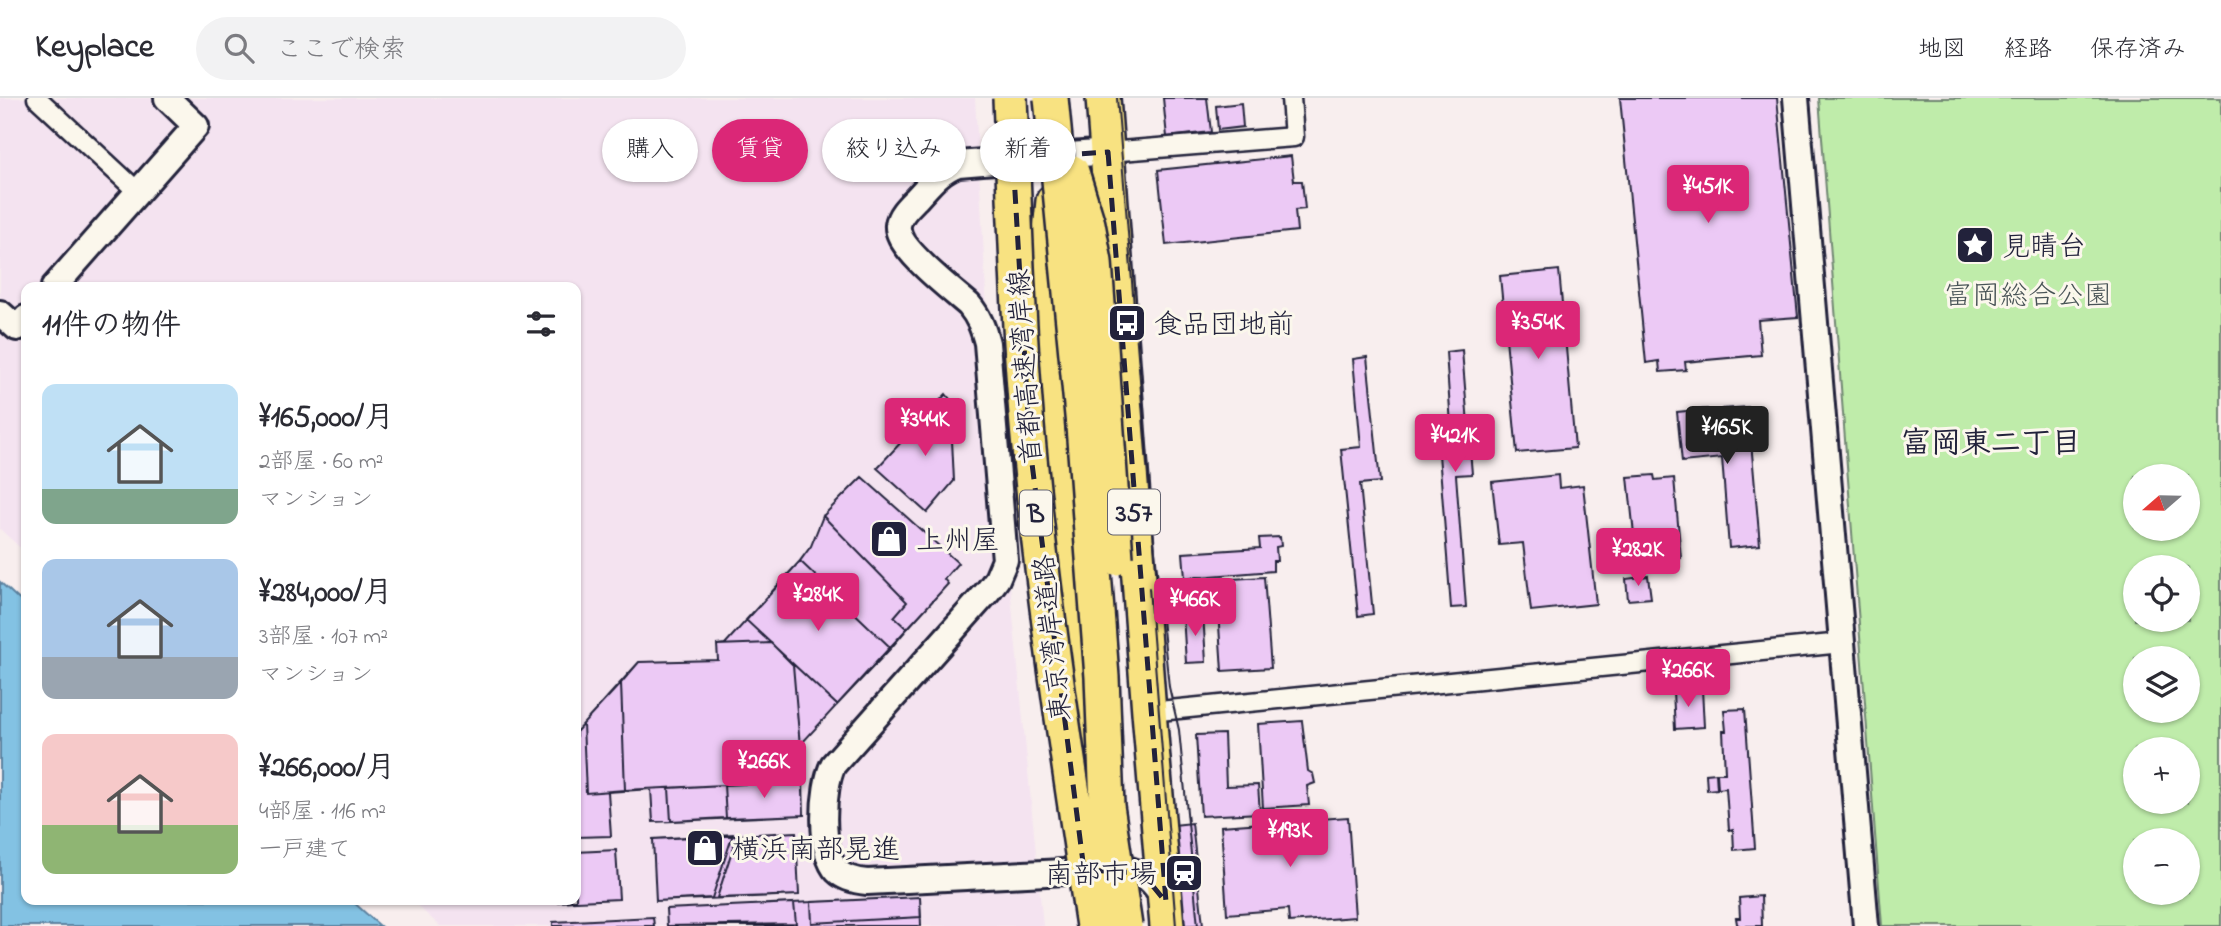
<!DOCTYPE html>
<html lang="ja">
<meta charset="utf-8">
<style>
:root{--surface:#fff;--page:#f2f2f3;--text:#2b2b33;--muted:#7c7c81;--line:#e1e1e2;--accent:#db2777}
body{margin:0;font-family:"Indie Flower","Klee One",sans-serif;background:var(--page);color:var(--text);height:100vh;display:flex;flex-direction:column;font-size:26px;white-space:nowrap}
*{box-sizing:border-box;margin:0}
p{font-size:23px;color:var(--muted)}
.icon{flex:none;width:38px;height:38px;fill:none;stroke:currentColor;stroke-width:2;stroke-linecap:round;stroke-linejoin:round}
.map{position:relative;flex:1;overflow:hidden}
.details{position:absolute;left:21px;top:184px;width:560px;height:623px;display:flex;flex-direction:column;background:var(--surface);border-radius:14px;box-shadow:0 2px 5px #0004}
.details>*{flex:none}
.guide{position:absolute;left:602px;top:21px;width:665px;height:63px;display:flex;gap:14px}
.needle{width:46px;rotate:250deg}
.buttons{position:absolute;left:2123px;top:366px;display:grid;gap:14px}
.buttons a{display:grid;place-items:center;width:77px;height:77px;border-radius:50%;background:var(--surface);box-shadow:0 2px 5px #0004;font-size:35px}
.price{position:absolute;translate:-50% -60px;padding:0 16px;border-radius:7px;background:var(--accent);color:#fff;font-size:23px;line-height:46px;filter:drop-shadow(0 2px 4px #0008)}
.price::after{content:'';position:absolute;left:50%;top:42px;width:21px;height:16px;margin-left:-10px;background:inherit;clip-path:polygon(0 0,100% 0,50% 100%)}
.price.selected{background:#222;color:#fff}
ul{padding:0;list-style:none}
li{display:flex;align-items:center;gap:21px;height:175px;padding:0 21px}
li span{display:grid;place-items:center;flex:none;width:196px;height:140px;border-radius:14px;color:#555}
li>.icon{margin-inline-start:auto}
span .icon{width:84px;height:84px;fill:#fffc;stroke-width:1}
li b{font-size:30px}
h2{display:flex;justify-content:space-between;align-items:center;height:84px;padding:0 21px;font-size:30px}
.chip{padding:0 24px;border-radius:32px;background:var(--surface);box-shadow:0 2px 5px #0004;font-size:24px;line-height:63px}
.chip.selected{background:var(--accent);color:#fff}
header{display:flex;align-items:center;gap:42px;box-sizing:border-box;height:98px;padding:0 35px;background:var(--surface);border-bottom:2px solid var(--line)}
header strong{font-size:33px}
nav{display:flex;gap:38px;margin-inline-start:auto;font-size:24px}
.search{width:490px;height:63px;background:var(--page);display:flex;align-items:center;gap:18px;box-sizing:border-box;padding:0 24px;border-radius:38px;color:var(--muted);font-size:26px}
.map>svg:first-child{display:block}
</style>
<header>
<strong>Keyplace</strong>
<div class="search"><svg class="icon" aria-label="search" viewBox="0 0 24 24"><circle cx="10" cy="10" r="6"/><path d="M15 15l6 6"/></svg>ここで検索</div>
<nav><a>地図</a><a>経路</a><a>保存済み</a></nav>
</header>
<div class="map">
<svg width="2221" height="828" viewBox="0 0 2221 828">
<rect width="100%" height="100%" fill="#f8eeee"/>
<filter id="ink" filterUnits="userSpaceOnUse"><feTurbulence type="fractalNoise" baseFrequency=".0143" numOctaves="2"/><feDisplacementMap in="SourceGraphic" scale="14" xChannelSelector="R" yChannelSelector="G"/><feConvolveMatrix kernelMatrix="1 2 1 2 8 2 1 2 1" color-interpolation-filters="sRGB"/></filter>
<g filter="url(#ink)">
<path fill="#f4e3f0" d="M0,0h975l17,301 51,527h-603l-29,-26h165v-613h-550v266l-26,-24z"/>
<path fill="#bfecaa" stroke="#708772" stroke-width="2" fill-rule="evenodd" d="M1819,0h402v828h-339zM2188,378v52h-53v-52zM2188,469v53h-53v-53zM2188,560v52h-53v-52zM2188,651v53h-53v-53zM2188,742v52h-53v-52z"/>
<path fill="#83c2e3" stroke="#5c82a0" stroke-width="2" d="M0,484l26,24v294h325l29,26h-380z"/>
<path fill="#ecc9f5" stroke="#22223b" stroke-width="2" d="M1163,0h44l4,34 -44,5z
M1620,0h157l21,219 -40,3 3,35 -76,7 1,8 -26,2 -1,-11 -13,2z
M1241,5l2,24 -25,3 -2,-24z
M1291,58l3,25h8l3,28 -10,1 2,21 -131,14 -8,-75z
M1559,172l16,178 -58,5 -17,-177z
M1462,252l10,124 -16,1 10,132 -15,1 -13,-167 14,-1 -6,-88z
M1367,259l13,125 -20,2 13,130 -15,2 -17,-167 20,-2 -8,-88z
M946,296l4,5 4,82 -27,32 -50,-45z
M1748,309l12,138 -31,3 -7,-90 -40,4 -5,-50 30,-3 2,24 15,-2 -2,-22z
M1558,377l1,13 24,-3 13,119 -65,7 -8,-68 -24,2 -7,-63z
M1654,377l1,5 19,-2 7,80 -44,5 -9,-86z
M862,379l96,86 -14,16 4,5 -147,160 3,71 -151,7 -2,-33 -43,3 3,44 -35,1v-105l63,-70 79,-2 -1,-15 8,-1 75,-83 11,-15 12,-30z
M862,379l96,86 -14,16 4,5 -41,45 -13,-12 13,-15 -84,-86z
M823,418l84,86 -13,15 13,12 -16,19 -91,-87 11,-15z
M1280,439l1,9 -5,1 1,14h-4v10l-88,7 -2,-25 77,-5 -1,-10z
M800,463l91,87 -54,57 -91,-85z
M1648,478l3,22 -23,2 -2,-21z
M1264,479l7,91 -49,3 -6,-91z
M1203,515l3,49 -20,1 -3,-49z
M771,545l22,22 10,116 -178,9 -4,-107 18,-21 79,-2 -1,-15z
M621,585l4,107 -39,3 -3,-69z
M1702,591l2,38 -29,2 -2,-38z
M1745,611l10,139 -21,2 -1,-21 -4,1 -3,-42 -8,1 -1,-16h8l-2,-42h3l-2,-21z
M1302,623l6,50 5,3 2,9 -8,3 2,19 -46,3 -5,-84z
M1224,636l2,52 32,-1 2,28 -59,3 -5,-81z
M1716,675l1,16 -10,1 -1,-16z
M803,683l1,34 -78,3 -2,-33z
M724,687l2,33 -55,3 -2,-33z
M1348,719l7,100 -66,5 -1,-13 -61,5 -6,-88z
M1192,725l11,102 -29,1 -10,-100z
M796,734l3,63 -143,6 -3,-62z
M796,734l3,63 -82,3 20,-63z
M733,736l-21,64 -56,3 -3,-62z
M616,752l3,49 -107,5v-4h64v-48z
M1761,798l1,30h-22l-3,-2 -1,-6h4l-1,-20z
M920,799l1,29h-254l-1,-17z
M920,799l1,20 -109,6 -1,-21z
M794,805l2,21 -129,2 -1,-17z
M653,819l1,9h-101v-4z"/>
<g fill="none" stroke-linecap="round" stroke-linejoin="round">
<defs>
<path id="street" d="M37,0l101,94
M1108,54l186,-15 -3,-39
M1149,614l693,-69"/>
<path id="secondary" d="M1796,0l70,828
M1108,54l-150,12c-18,6 -29,21 -42,35 -7,7 -17,16 -18,26 -3,22 55,66 71,80 10,12 14,23 18,38l18,217 -8,19 -9,12 -155,174c-11,22 -14,87 4,106 8,8 19,10 30,11l257,-13c21,3 30,13 41,31
M54,189l142,-161 -29,-28
M0,215l17,15 9,-10"/>
<path id="highway" d="M1103,0l46,614 18,214
M1053,103l-11,111 6,118 23,178 24,130"/>
</defs>
<use href="#street" stroke="#22223b" stroke-width="23"/>
<use href="#secondary" stroke="#22223b" stroke-width="30"/>
<use href="#highway" stroke="#22223b" stroke-width="38"/>
<use href="#street" stroke="#fbf7ec" stroke-width="18"/>
<use href="#secondary" stroke="#fbf7ec" stroke-width="24"/>
<use href="#highway" stroke="#f8e281" stroke-width="33"/>
<path stroke="#22223b" stroke-width="2" d="M1117,0l33,404 19,185 10,43 19,196
M1149,490l27,338"/>
<defs>
<path id="highway-bridge" d="M1010,0c5,116 8,234 19,350 15,160 40,319 64,478
M1051,0l32,328 19,251 5,129 18,120
M1072,74l16,52 7,38 21,296"/>
</defs>
<use href="#highway-bridge" stroke="#22223b" stroke-width="38" stroke-linecap="butt"/>
<use href="#highway-bridge" stroke="#f8e281" stroke-width="33"/>
</g>
</g>
<path fill="none" stroke="#22223b" stroke-width="5" stroke-dasharray="14 9" stroke-linejoin="round" d="M1108,54l58,750 -24,-29 -58,-3 -54,-422 -17,-290z"/>
<defs>
<symbol id="sight-square" viewBox="-11 -11 22 22"><rect x="-9" y="-9" width="18" height="18" rx="4" fill="#22223b" stroke="#fbf7ec"/><path d="M0-6L1.8-2.2L6-1.7L2.9 1.2L3.7 5.4L0 3.3L-3.7 5.4L-2.9 1.2L-6-1.7L-1.8-2.2Z" fill="#fff"/></symbol>
<symbol id="bus-square" viewBox="-11 -11 22 22"><rect x="-9" y="-9" width="18" height="18" rx="4" fill="#22223b" stroke="#fbf7ec"/><path d="M-5-6H5V4H4V6H2V4H-2V6H-4V4H-5ZM-3.5-4V0h7V-4ZM-3.5 1.2v1.5H-2V1.2ZM2 1.2v1.5H3.5V1.2Z" fill="#fff"/></symbol>
<symbol id="shop-square" viewBox="-11 -11 22 22"><rect x="-9" y="-9" width="18" height="18" rx="4" fill="#22223b" stroke="#fbf7ec"/><path d="M-5-2.5h2.3a2.7 3.5 0 0 1 5.4 0H5L5.5 6h-11ZM-1.5-2.5h3a1.5 2.3 0 0 0-3 0Z" fill="#fff"/></symbol>
<symbol id="station-square" viewBox="-11 -11 22 22"><rect x="-9" y="-9" width="18" height="18" rx="4" fill="#22223b" stroke="#fbf7ec"/><path d="M-3-6H3Q5-6 5-4V2Q5 4 3 4L4.5 6H3L1.5 4h-3L-3 6H-4.5L-3 4Q-5 4-5 2V-4Q-5-6-3-6ZM-3.5-4v3h7v-3ZM-3.5 1v1.5H-2V1ZM2 1v1.5H3.5V1Z" fill="#fff"/></symbol>
</defs>
<g fill-rule="evenodd">
<use href="#sight-square" x="1953" y="125" width="44" height="44"/>
<use href="#bus-square" x="1105" y="203" width="44" height="44"/>
<use href="#shop-square" x="867" y="419" width="44" height="44"/>
<use href="#shop-square" x="683" y="728" width="44" height="44"/>
<use href="#station-square" x="1162" y="753" width="44" height="44"/>
</g>
<g text-anchor="middle" stroke-width="6" stroke-linejoin="round" paint-order="stroke">
<g fill="#fbf7ec" stroke="#636270" stroke-width="2">
<rect x="1108" y="391.5" width="52" height="45" rx="5"/>
<rect x="1020" y="392.5" width="32" height="45" rx="5"/>
</g>
<g font-size="26" font-weight="bold" fill="#22223b">
<text x="1134" y="423">357</text>
<text x="1036" y="424">B</text>
</g>
<g font-size="28" fill="#22223b" stroke="#fbf7ec" text-anchor="start">
<text x="2002" y="157">見晴台</text>
<text x="1154" y="235">食品団地前</text>
<text x="916" y="451">上州屋</text>
<text x="732" y="760">横浜南部晃進</text>
<text x="1157" y="785" text-anchor="end">南部市場</text>
</g>
<g font-size="28" fill="#495457" stroke="#fbf7ec">
<text x="2028" y="206">富岡総合公園</text>
</g>
<g font-size="28" fill="#22223b" stroke="#fbf7ec">
<text transform="translate(1024 269) rotate(-94)" y="10">首都高速湾岸線</text>
<text transform="translate(1051 540) rotate(-96)" y="10">東京湾岸道路</text>
</g>
<g font-size="30" font-weight="bold" fill="#22223b" stroke="#fbf7ec">
<text x="1991" y="354">富岡東二丁目</text>
</g>
</g>
</svg>
<div class="buttons">
<a><svg class="needle" viewBox="-14 -14 28 28"><path d="M0-13l5 13h-10z" fill="#e53935"/><path d="M0 13l5-13h-10z" fill="#7c7c81"/></svg></a>
<a><svg class="icon" aria-label="locate" viewBox="0 0 24 24"><circle cx="12" cy="12" r="6"/><path d="M12 2v4M12 18v4M2 12h4M18 12h4"/></svg></a>
<a><svg class="icon" aria-label="layers" viewBox="0 0 24 24"><path d="M12 4l9 5-9 5-9-5zM3 14l9 5 9-5"/></svg></a>
<a>+</a>
<a>−</a>
</div>
<b class="price" style="left:1708px;top:127px">¥451K</b>
<b class="price" style="left:1538px;top:263px">¥354K</b>
<b class="price" style="left:925px;top:360px">¥344K</b>
<b class="price selected" style="left:1727px;top:368px">¥165K</b>
<b class="price" style="left:1455px;top:376px">¥421K</b>
<b class="price" style="left:1638px;top:490px">¥282K</b>
<b class="price" style="left:818px;top:535px">¥284K</b>
<b class="price" style="left:1195px;top:540px">¥466K</b>
<b class="price" style="left:1688px;top:611px">¥266K</b>
<b class="price" style="left:764px;top:702px">¥266K</b>
<b class="price" style="left:1290px;top:771px">¥193K</b>
<div class="guide">
<a class="chip">購入</a>
<a class="chip selected">賃貸</a>
<a class="chip">絞り込み</a>
<a class="chip">新着</a>
</div>
<section class="details">
<h2>11件の物件<svg class="icon" aria-label="filters" viewBox="0 0 24 24"><path d="M4 7h16M4 17h16"/><circle cx="9" cy="7" r="2"/><circle cx="15" cy="17" r="2"/></svg></h2>
<ul>
<li><span style="background:linear-gradient(#bfe0f5 75%,#7fa58c 0)"><svg class="icon" aria-label="home" viewBox="0 0 24 24"><path d="M3 11l9-7 9 7M6 9v11h12V9"/></svg></span><div><b>¥165,000/月</b><p>2部屋 · 60 m²</p><p>マンション</p></div></li>
<li><span style="background:linear-gradient(#a9c7e8 70%,#9aa5b1 0)"><svg class="icon" aria-label="home" viewBox="0 0 24 24"><path d="M3 11l9-7 9 7M6 9v11h12V9"/></svg></span><div><b>¥284,000/月</b><p>3部屋 · 107 m²</p><p>マンション</p></div></li>
<li><span style="background:linear-gradient(#f6c9c9 65%,#8fb573 0)"><svg class="icon" aria-label="home" viewBox="0 0 24 24"><path d="M3 11l9-7 9 7M6 9v11h12V9"/></svg></span><div><b>¥266,000/月</b><p>4部屋 · 116 m²</p><p>一戸建て</p></div></li>
</ul>
</section>
</div>
